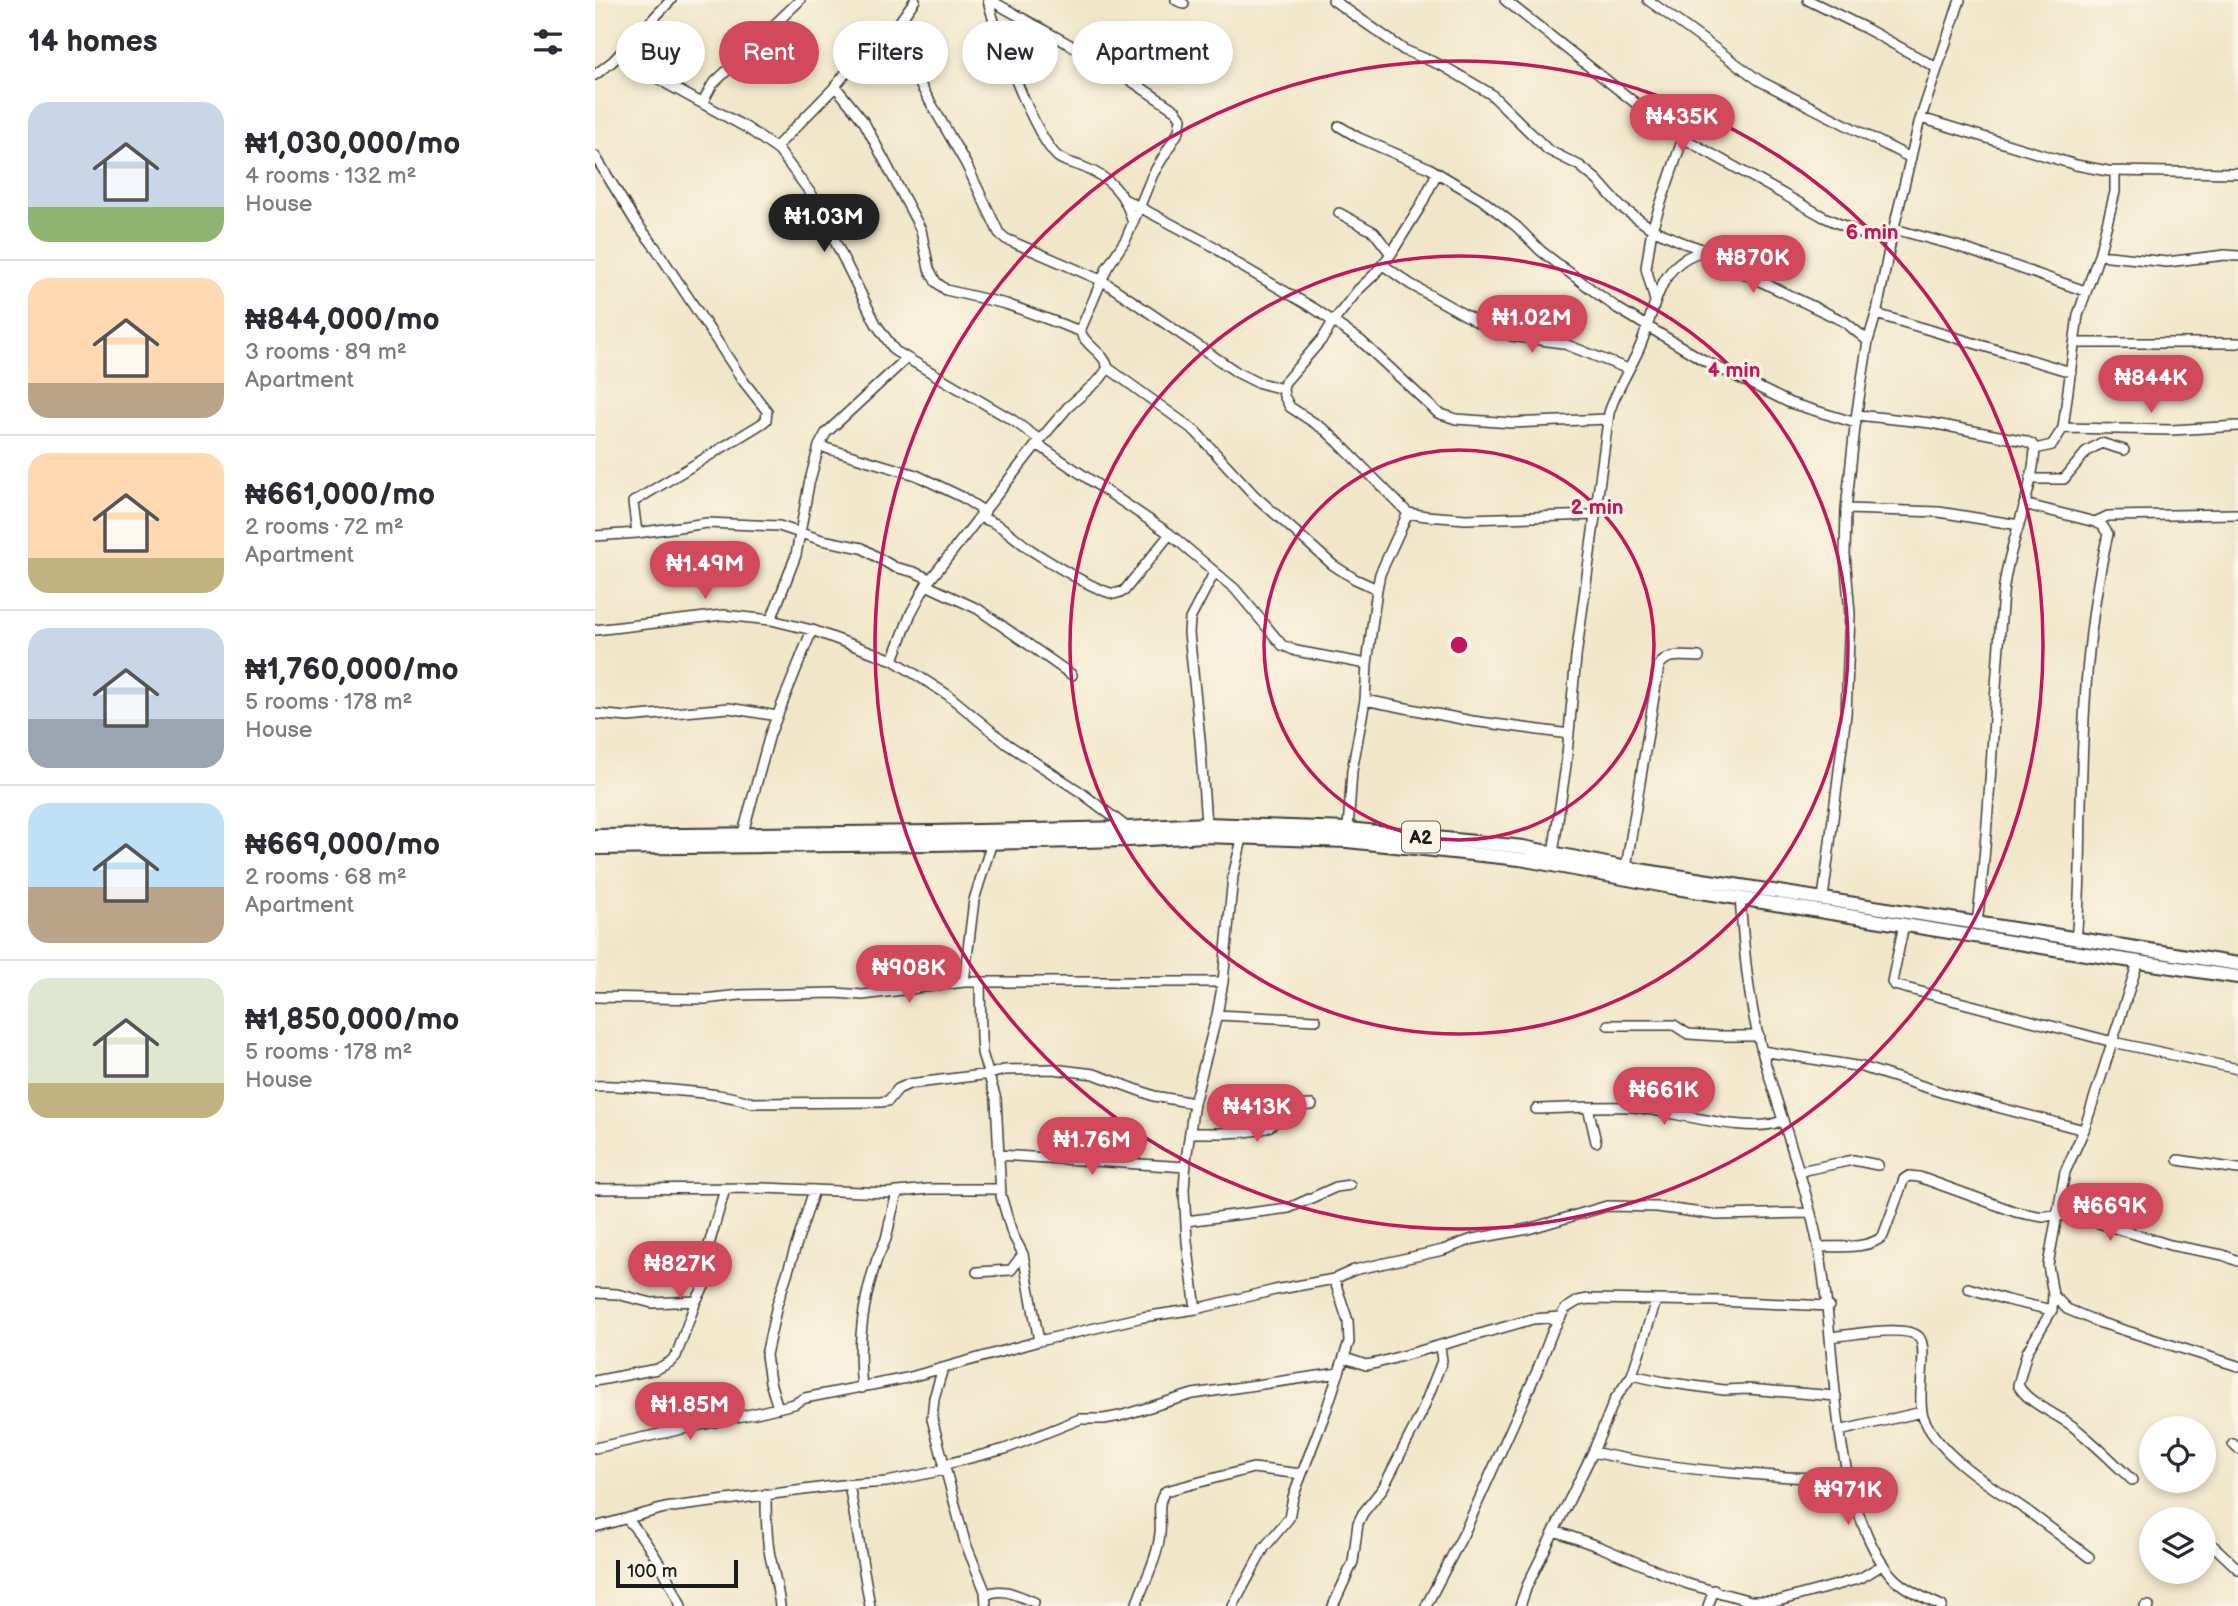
<!DOCTYPE html>
<meta charset="utf-8">
<style>
:root{--surface:#fff;--page:#f7f7f7;--text:#2b2b33;--muted:#7c7c81;--line:#e1e1e2;--accent:#d1495b}
body{margin:0;font-family:"Balsamiq Sans",sans-serif;background:var(--page);color:var(--text);height:100vh;display:flex;flex-direction:column;font-size:26px;white-space:nowrap}
*{box-sizing:border-box;margin:0}
p{font-size:23px;color:var(--muted)}
.icon{flex:none;width:38px;height:38px;fill:none;stroke:currentColor;stroke-width:2;stroke-linecap:round;stroke-linejoin:round}
.map{position:relative;flex:1;overflow:hidden}
.side{display:flex;flex-direction:column;background:var(--surface);width:595px}
.side>*{flex:none}
.banner{position:absolute;left:21px;top:21px;width:665px;height:63px;display:flex;gap:14px}
.controls{position:absolute;left:1544px;top:1416px;display:grid;gap:14px}
.controls a{display:grid;place-items:center;width:77px;height:77px;border-radius:50%;background:var(--surface);box-shadow:0 4px 10px #0003;font-size:35px}
.scale{position:absolute;left:21px;bottom:18px;width:122px;box-sizing:border-box;padding-left:7px;border:4px solid #1c1c1c;border-top:0;font-size:19px;line-height:24px;white-space:nowrap;color:#1c1c1c;-webkit-text-stroke:5px #fcf5e5;paint-order:stroke}
.price{position:absolute;translate:-50% -60px;padding:0 16px;border-radius:24px;background:var(--accent);color:#fff;font-size:23px;line-height:46px;filter:drop-shadow(0 2px 4px #0008)}
.price::after{content:'';position:absolute;left:50%;top:42px;width:21px;height:16px;margin-left:-10px;background:inherit;clip-path:polygon(0 0,100% 0,50% 100%)}
.price.active{background:#222;color:#fff}
ul{padding:0;list-style:none}
li{display:flex;align-items:center;gap:21px;height:175px;padding:0 28px}
li+li{border-top:2px solid var(--line)}
li span{display:grid;place-items:center;flex:none;width:196px;height:140px;border-radius:21px;color:#555}
li>.icon{margin-inline-start:auto}
span .icon{width:84px;height:84px;fill:#fffc;stroke-width:1}
li b{font-size:30px}
h2{display:flex;justify-content:space-between;align-items:center;height:84px;padding:0 28px;font-size:30px}
.chip{padding:0 24px;border-radius:32px;background:var(--surface);box-shadow:0 4px 10px #0003;font-size:24px;line-height:63px}
.chip.active{background:var(--accent);color:#fff}
main{display:flex;flex:1;min-height:0}
.map>svg:first-child{display:block}
</style>
<main>
<section class="side">
<h2>14 homes<svg class="icon" aria-label="filters" viewBox="0 0 24 24"><path d="M4 7h16M4 17h16"/><circle cx="9" cy="7" r="2"/><circle cx="15" cy="17" r="2"/></svg></h2>
<ul>
<li><span style="background:linear-gradient(#c9d6e8 75%,#8fb573 0)"><svg class="icon" aria-label="home" viewBox="0 0 24 24"><path d="M3 11l9-7 9 7M6 9v11h12V9"/></svg></span><div><b>₦1,030,000/mo</b><p>4 rooms · 132 m²</p><p>House</p></div></li>
<li><span style="background:linear-gradient(#ffd9b3 75%,#b9a48a 0)"><svg class="icon" aria-label="home" viewBox="0 0 24 24"><path d="M3 11l9-7 9 7M6 9v11h12V9"/></svg></span><div><b>₦844,000/mo</b><p>3 rooms · 89 m²</p><p>Apartment</p></div></li>
<li><span style="background:linear-gradient(#ffd9b3 75%,#c2b280 0)"><svg class="icon" aria-label="home" viewBox="0 0 24 24"><path d="M3 11l9-7 9 7M6 9v11h12V9"/></svg></span><div><b>₦661,000/mo</b><p>2 rooms · 72 m²</p><p>Apartment</p></div></li>
<li><span style="background:linear-gradient(#c9d6e8 65%,#9aa5b1 0)"><svg class="icon" aria-label="home" viewBox="0 0 24 24"><path d="M3 11l9-7 9 7M6 9v11h12V9"/></svg></span><div><b>₦1,760,000/mo</b><p>5 rooms · 178 m²</p><p>House</p></div></li>
<li><span style="background:linear-gradient(#bfe0f5 60%,#b9a48a 0)"><svg class="icon" aria-label="home" viewBox="0 0 24 24"><path d="M3 11l9-7 9 7M6 9v11h12V9"/></svg></span><div><b>₦669,000/mo</b><p>2 rooms · 68 m²</p><p>Apartment</p></div></li>
<li><span style="background:linear-gradient(#dfe7d0 75%,#c2b280 0)"><svg class="icon" aria-label="home" viewBox="0 0 24 24"><path d="M3 11l9-7 9 7M6 9v11h12V9"/></svg></span><div><b>₦1,850,000/mo</b><p>5 rooms · 178 m²</p><p>House</p></div></li>
</ul>
</section>
<div class="map">
<svg width="1643" height="1606" viewBox="0 0 1643 1606">
<rect width="100%" height="100%" fill="#fcf5e5"/>
<filter id="ink" filterUnits="userSpaceOnUse"><feTurbulence type="fractalNoise" baseFrequency=".0143" numOctaves="2"/><feDisplacementMap in="SourceGraphic" scale="14" xChannelSelector="R" yChannelSelector="G"/><feConvolveMatrix kernelMatrix="1 2 1 2 8 2 1 2 1" color-interpolation-filters="sRGB"/></filter>
<filter id="wash" filterUnits="userSpaceOnUse"><feTurbulence type="fractalNoise" baseFrequency=".00686" numOctaves="4" result="noise"/><feDisplacementMap in="SourceGraphic" scale="28" xChannelSelector="R" yChannelSelector="G"/><feGaussianBlur stdDeviation="1.57" result="paint"/><feColorMatrix in="noise" values="0 0 0 0 0 0 0 0 0 0 0 0 0 0 0 0 0 1.4 0 .05"/><feComposite in="paint" operator="in"/></filter>
<g filter="url(#wash)">
<rect width="100%" height="100%" fill="#f1e6c9"/>
</g>
<g filter="url(#ink)">
<g fill="none" stroke-linecap="round" stroke-linejoin="round">
<defs>
<path id="minor" d="M393,0c8,33 46,136 70,157 7,5 17,7 25,10 26,10 42,26 49,53
M395,0l125,70 61,41 5,7 -2,13 -26,43 -27,65 -19,29 -27,63c6,16 24,21 28,37l87,63 60,65 78,69 22,14 22,10
M581,0l8,4
M738,0l71,50 39,16 48,28 57,56 32,16 17,14 24,27 31,22 32,14 15,5 17,12 129,62 23,19
M910,0l143,113 35,25 141,79 45,20 22,3
M1053,0l112,81 151,77
M1213,0l57,28 72,40
M296,34l75,130 33,69 7,6 97,42 135,92 18,9 27,7
M26,52l46,32 80,44 32,23 33,44 64,129 19,27 119,70 26,19
M0,75l18,-14 58,-61
M240,86l29,36 57,108 8,39 7,13 10,8 60,14 74,27
M108,102l9,-17 88,-85
M1326,118l155,47 32,6 130,2
M744,126l20,12 70,30 52,31 36,28 24,24 54,41 22,16 88,53 85,42 66,20
M180,148l58,-59 20,-25 35,-26 27,-38
M0,156l40,65 20,26 89,135 23,29 -1,9 -5,4 -128,78 4,31
M529,199l89,47 23,17 79,46 46,32 77,72 18,6 56,4 96,-4
M744,213l35,19 17,22 -18,22 -15,14 -25,32 -10,16 -38,44 -2,7 1,7 6,11 35,23 13,12 70,71 18,3 40,3 130,-4
M1299,229l63,17 128,45
M796,254l29,-47 17,-34
M1504,255l68,7 58,-7 13,1
M788,265l27,19 71,40 30,12 51,7 66,26
M1060,301l-9,-33 6,-39 31,-91
M1281,314l195,58
M1480,343h163
M1262,415l74,8 94,18 7,3 3,5 17,-4 11,-17 15,-113 21,-60 16,-63v-20
M1468,428l109,2 66,-4
M442,444l133,90 65,55 47,56 14,6 71,13
M224,446l97,29 46,22 23,15
M1435,479h34l23,-28 14,-8 23,7
M1429,504l71,18 7,3 6,9c-21,89 -25,180 -27,271 -1,45 0,90 -5,134
M1251,509l93,3 80,13
M386,518c20,5 33,20 50,32 20,13 62,39 83,44l10,-3 46,-57
M1500,522l13,-6 130,-2
M0,536l42,-3 70,-10 72,3 43,14 40,8 32,19 20,5 16,7
M331,585l52,24 94,66
M176,620l25,-65 13,-71 10,-38 7,-13 81,-75
M0,630l128,-15 48,5 41,10 81,30 55,35 59,49 72,47 49,37
M298,660l18,-47 15,-28 114,-145 28,-33 32,-28 8,-11
M770,700l107,21 97,13
M0,714l33,3 101,-9 48,8
M611,824l-6,-85 -11,-106 1,-14 24,-46
M753,829l4,-58 13,-71 2,-36 10,-75 3,-15 28,-61
M148,833l27,-99 42,-104
M958,854l13,-89 10,-108 33,-244c7,-23 20,-42 30,-64 17,-38 17,-87 65,-98
M1031,868l33,-202c8,-14 25,-9 40,-9
M1145,898c4,51 8,103 22,153 18,66 44,131 57,199 18,95 9,196 49,287 20,44 32,50 74,69
M1228,899l23,-185 4,-100 -5,-59 1,-46 10,-91 12,-77 9,-30 14,-71 28,-117 41,-123
M1382,923c14,-109 16,-219 26,-329 5,-50 29,-95 32,-145
M1309,924l-12,58 2,3 219,57 125,27
M1543,962l-54,168 -19,42 -17,93 5,30 14,14 31,13 140,44
M369,982l10,-82 18,-58
M385,983l1,55 1,15 14,46 5,97 11,37 11,21 16,87
M0,997l109,2 36,-4 96,-2 27,2 101,-13h259
M622,1015l99,5
M1013,1025h66l14,9 31,2h40
M1167,1051l100,16 82,26 140,37
M0,1086c26,-1 51,2 77,4 28,3 54,4 81,13l127,-1 8,-1 10,-12 11,-5 81,-10 14,-4 49,-1 41,5 60,22 40,7
M993,1107l8,35
M941,1109c32,-1 65,-3 97,-2 35,3 122,30 150,13
M596,1133c16,0 71,2 82,-9 3,-3 6,-11 8,-15l12,-3 19,-1
M404,1155l187,12
M1583,1160l60,9
M1205,1171l53,-11 25,5
M0,1189l168,-1 124,5 42,-4h71
M591,1221l103,-13 47,-21 14,-2
M1223,1247c20,-1 50,3 65,-11l21,-57 5,-3 10,1 97,35 27,5 14,-3 35,7 78,24 53,10 15,6
M382,1272l34,-2 12,-16
M1373,1288l39,12 45,10
M0,1293l22,1 35,9 44,-2
M1458,1295l-1,15 -25,42 -9,33c10,19 40,29 57,43 20,16 38,34 57,52
M601,1309l-9,-67 -3,-52 2,-30 8,-57 23,-88 6,-33 10,-106 10,-41
M1235,1337c17,-2 77,-13 89,0 10,11 -3,59 4,79 13,38 74,74 106,96 20,15 40,30 60,45
M750,1358l21,7 11,-2 156,-44 27,-2
M348,1368l-9,30 -2,21 33,123 20,49 1,15
M1037,1375l32,7 60,8 24,-1 88,7
M0,1381l62,-12 13,-7 6,-6 20,-55 11,-20 1,-33 17,-59
M267,1388c-5,-44 1,-88 15,-129 3,-7 6,-13 9,-20 4,-16 6,-32 12,-47
M183,1408l-8,-26 -4,-27 11,-50 37,-115
M1244,1431l83,-19
M1638,1444l5,5
M0,1448l161,-35 38,-9 11,-6 102,-20 132,-37 104,-24 53,-8 79,-19 59,-11 20,-9 89,-20 30,-11 55,-10 79,-23 50,1 60,8 93,-2
M998,1452c48,11 95,17 143,21 39,3 74,7 113,3
M348,1465l62,-16 75,-30h24l16,-3 73,-22 146,-21
M254,1484l21,122
M171,1494c0,21 0,42 4,62 4,17 8,32 10,50
M1581,1516l5,3
M32,1519c23,25 40,55 54,87
M0,1527l70,-19 177,-23 45,-3 57,-12
M960,1531l45,16 88,37 63,17h27l59,-16 24,-7 21,-13
M1608,1536l35,33
M391,1595c16,-9 32,1 48,7
M541,1606c8,-24 22,-48 24,-73 2,-15 -5,-30 6,-42l87,-23 48,6
M638,1606l31,-58 25,-30 4,-21 33,-86 23,-69 -1,-21 -14,-42
M738,1606l20,-44 5,-39 5,-10 20,-25 38,-74 21,-53 -2,-15
M831,1606l39,-75 72,-160 16,-41 12,-21 13,-8 10,-2 130,2 111,5
M925,1606l7,-20 66,-134 22,-53 17,-24 24,-74
M1113,1606l6,-16
M1550,1606h4"/>
<path id="highway" d="M0,836l337,-4 196,-4 78,-4 142,5 175,18 103,21 612,96
M0,848l337,-4 196,-4 78,-4 141,5 173,18 156,29 397,64 165,25"/>
</defs>
<use href="#minor" stroke="#3c3a36" stroke-width="12"/>
<use href="#highway" stroke="#3c3a36" stroke-width="16"/>
<use href="#minor" stroke="#fff" stroke-width="9"/>
<use href="#highway" stroke="#fff" stroke-width="12"/>
</g>
</g>
<g fill="none" stroke="#c2185b" stroke-width="3.5">
<circle cx="864" cy="645" r="195"/>
<circle cx="864" cy="645" r="389"/>
<circle cx="864" cy="645" r="584"/>
</g>
<g text-anchor="middle" stroke-width="6" stroke-linejoin="round" paint-order="stroke">
<rect fill="#fcf5e5" stroke="#5f5d58" stroke-width="2" x="807" y="821.5" width="38" height="31" rx="5"/>
<g font-size="19" font-weight="bold" fill="#1c1c1c">
<text x="826" y="844">A2</text>
</g>
</g>
<circle cx="864" cy="645" r="10" fill="#c2185b" stroke="#fcf5e5" stroke-width="3.5"/>
<g font-size="21" text-anchor="middle" font-weight="bold" fill="#c2185b" stroke="#fcf5e5" stroke-width="6" stroke-linejoin="round" paint-order="stroke">
<text x="1277" y="239">6 min</text>
<text x="1139" y="377">4 min</text>
<text x="1002" y="514">2 min</text>
</g>
</svg>
<div class="controls">
<a><svg class="icon" aria-label="locate" viewBox="0 0 24 24"><circle cx="12" cy="12" r="6"/><path d="M12 2v4M12 18v4M2 12h4M18 12h4"/></svg></a>
<a><svg class="icon" aria-label="layers" viewBox="0 0 24 24"><path d="M12 4l9 5-9 5-9-5zM3 14l9 5 9-5"/></svg></a>
</div>
<div class="scale">100 m</div>
<b class="price" style="left:1087px;top:154px">₦435K</b>
<b class="price active" style="left:229px;top:254px">₦1.03M</b>
<b class="price" style="left:1158px;top:295px">₦870K</b>
<b class="price" style="left:937px;top:355px">₦1.02M</b>
<b class="price" style="left:1556px;top:415px">₦844K</b>
<b class="price" style="left:110px;top:601px">₦1.49M</b>
<b class="price" style="left:314px;top:1005px">₦908K</b>
<b class="price" style="left:1069px;top:1127px">₦661K</b>
<b class="price" style="left:662px;top:1144px">₦413K</b>
<b class="price" style="left:497px;top:1177px">₦1.76M</b>
<b class="price" style="left:1515px;top:1243px">₦669K</b>
<b class="price" style="left:85px;top:1301px">₦827K</b>
<b class="price" style="left:95px;top:1442px">₦1.85M</b>
<b class="price" style="left:1253px;top:1527px">₦971K</b>
<div class="banner">
<a class="chip">Buy</a>
<a class="chip active">Rent</a>
<a class="chip">Filters</a>
<a class="chip">New</a>
<a class="chip">Apartment</a>
</div>
</div>
</main>
